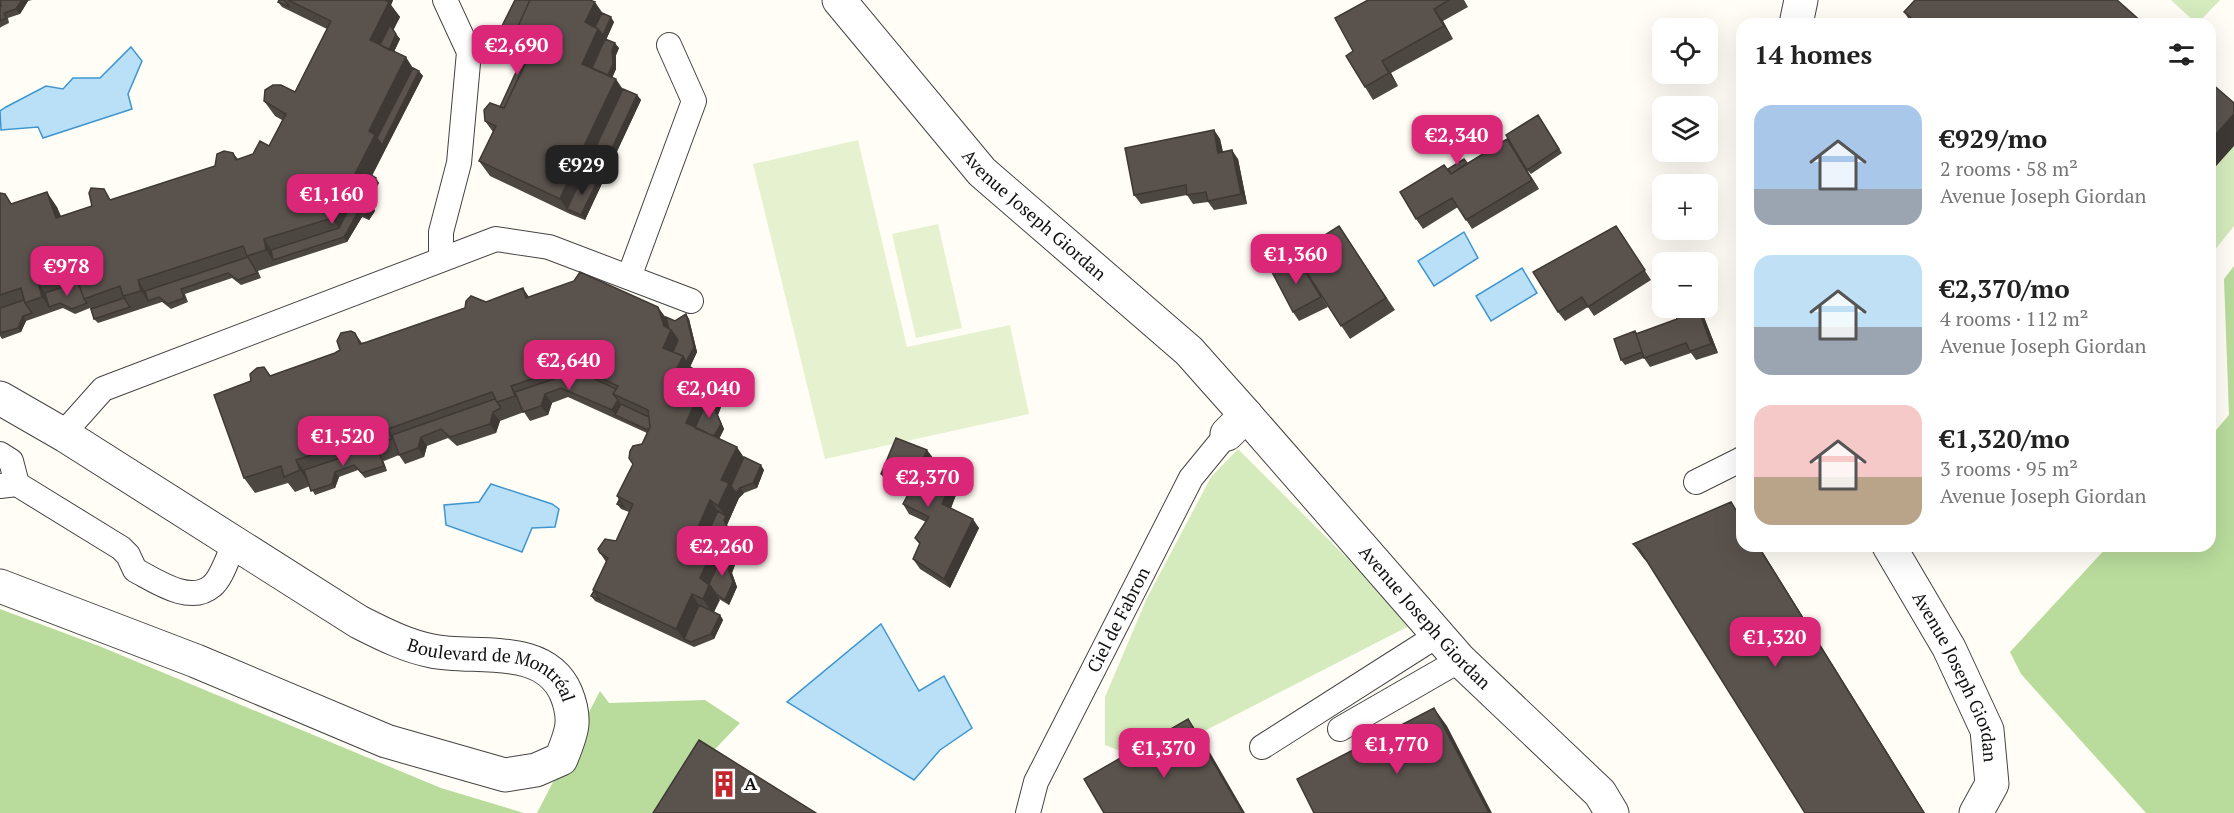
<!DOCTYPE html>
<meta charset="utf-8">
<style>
:root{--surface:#fff;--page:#f6f6f6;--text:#222;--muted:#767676;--accent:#db2777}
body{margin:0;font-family:"PT Serif",serif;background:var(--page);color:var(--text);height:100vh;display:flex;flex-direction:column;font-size:22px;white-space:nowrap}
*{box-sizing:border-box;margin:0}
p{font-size:20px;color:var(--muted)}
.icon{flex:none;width:33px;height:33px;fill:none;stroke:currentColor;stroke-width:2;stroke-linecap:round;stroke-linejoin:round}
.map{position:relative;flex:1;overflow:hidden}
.drawer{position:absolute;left:1736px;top:18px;width:480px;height:534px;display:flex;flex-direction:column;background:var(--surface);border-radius:18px;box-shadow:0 6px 24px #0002}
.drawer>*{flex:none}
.tools{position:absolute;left:1652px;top:18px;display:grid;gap:12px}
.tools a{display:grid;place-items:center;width:66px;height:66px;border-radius:12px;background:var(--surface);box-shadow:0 6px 24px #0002;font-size:30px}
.price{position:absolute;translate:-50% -51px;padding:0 14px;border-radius:12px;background:var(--accent);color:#fff;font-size:20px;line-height:39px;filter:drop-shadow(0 2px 3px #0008)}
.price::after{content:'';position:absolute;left:50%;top:36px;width:18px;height:14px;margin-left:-9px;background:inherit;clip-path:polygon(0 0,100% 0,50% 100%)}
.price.selected{background:#222;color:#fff}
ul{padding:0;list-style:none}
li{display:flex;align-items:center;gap:18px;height:150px;padding:0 18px}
li span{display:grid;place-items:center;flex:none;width:168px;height:120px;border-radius:18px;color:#555}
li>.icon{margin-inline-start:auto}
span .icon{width:72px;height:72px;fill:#fffc;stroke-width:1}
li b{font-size:26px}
h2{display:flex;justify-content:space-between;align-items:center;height:72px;padding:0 18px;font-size:26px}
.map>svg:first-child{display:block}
</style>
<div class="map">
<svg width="2234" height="813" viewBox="0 0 2234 813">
<rect width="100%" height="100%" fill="#fffdf5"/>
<path fill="#d5ebbd" d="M2171,0h49l-23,24z
M2234,146v80l-24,30v-83z
M1238,449l175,175 -267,137 -41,-16v-48l42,-99 64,-121z"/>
<path fill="#b9dc9c" d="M2234,266v547h-88l-125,-139 -11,-22 98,-106h102v-109l19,-22 -5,-136z
M0,609l99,37 342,142 83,25h-524z
M600,691l9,12 96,-3 35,23 -86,90h-117z"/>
<path fill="#e6f2cf" d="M858,140l49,207 103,-22 19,89 -204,45 -72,-295z
M938,224l24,104 -46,10 -24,-104z"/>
<path fill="#b9e0f7" stroke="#3f96cf" stroke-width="1.5" d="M131,47l11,14 -14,33 4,15 -89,29 -5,-11 -37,3 -1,-19 6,-4 40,-21 17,3 10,-11h27z
M1464,232l14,26 -44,28 -16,-25z
M1522,268l15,25 -46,28 -15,-25z
M491,484l61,20 7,5 -4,18 -23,1 -10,24 -76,-27 -2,-20 35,-3z
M881,624l38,67 25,-15 28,52 -32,22 -26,30 -127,-78z"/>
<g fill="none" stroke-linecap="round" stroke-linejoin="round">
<defs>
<g id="lane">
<path d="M441,259v-27l18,-69 10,-111 -24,-52"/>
<path d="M629,277l65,-176 -25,-56"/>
<path d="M66,436l4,-10 33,-37 393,-150 53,8 142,54"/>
<path d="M0,454l11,7 6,23"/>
<path d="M1696,482l46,-23"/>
<path d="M0,486l17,-2 104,64 7,7 7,15c21,11 55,35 77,16 10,-8 16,-30 22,-41"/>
<path d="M1340,729l120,-69"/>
<path d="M1262,747l176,-112"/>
<path id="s1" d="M1028,813l8,-31 155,-304 36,-44"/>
</g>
<g id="street">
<path id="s2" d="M839,0l143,172 207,179 57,64"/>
<path d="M1796,24l5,-24"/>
<path id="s3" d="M0,398l66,38 293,186c24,12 47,24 73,29 42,9 112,-9 134,42 11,27 6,39 -5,66l-25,11 -31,5 -119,-34 -190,-80 -196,-75"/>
<path id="s4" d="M1227,434l19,-19 214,245 140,133 12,20"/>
<path id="s5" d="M1889,546l60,102 38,82 5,54 -16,29"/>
</g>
</defs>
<use href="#lane" stroke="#444" stroke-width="26"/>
<use href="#street" stroke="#444" stroke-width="35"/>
<use href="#lane" stroke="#fff" stroke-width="24"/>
<use href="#street" stroke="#fff" stroke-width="33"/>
</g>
<path fill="#4d4742" d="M0,0h32l-4,1 -8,13 -12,4 1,5 -8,4 -1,1z
M279,0h114l-2,5 9,12 -7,13 7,9 -6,13 29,24 -51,100 7,7 -9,16 5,12 -6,9 -7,-3 -15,25 -89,29 3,7 -20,7 -9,-7 -47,16 3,8 -17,7 -9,-7 -64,21 -4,-4 -4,-11 -15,6 -12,-6 -37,13 -5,11 -19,7 -2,-3v-143l12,11 45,3 4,9 154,-50 18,-13 5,6 15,-5 16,-8 13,-26 -7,-4 -11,-15 31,-9 32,-63 -45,-22 -4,-5z
M1368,0h96l4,7 -25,14 10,18 -62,34 7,13 -25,14 -8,-13 -12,-36z
M593,2l9,11 12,9 -8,18 13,8 -3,7v14l-4,9 11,11 14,6 4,5 -56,120 -15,-6 -80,-38 -11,-15 14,-29 -8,-11 15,-14 27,-58 -24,-12 -4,-5z
M1904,12l240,12h-232z
M1538,115l24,38 -31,21 -4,-4z
M1214,130l6,9 3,13 15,7 9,45 -33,6 -6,-8 -15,2 -6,-9 -46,9 -7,-9z
M1507,139l32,50 -67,40 -14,-22 -35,22 -7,-10 32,-50 19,-6z
M1339,226l56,84 -45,29 -36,-55 14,23 -29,14 -6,-9 4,-54z
M1616,226l35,54 -57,36 -6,-9 -23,14 -7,-9 21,-65z
M529,297l137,20 9,4 11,-7 3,5 8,33 -7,15 19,11 4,5 -6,11 2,3 12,10 -3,8 6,14 -5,10 25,18 20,13 -7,18 -13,5 -5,5 -12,27 7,14 -8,14 7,4 3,5 -4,11 5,14 -8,18 -10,-6 -5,13 6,3 3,5 -9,19 -20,8 -99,-46 -4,-5 3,-5 -1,-1 13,-28 -6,-9 16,-12 13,-29 -8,-3 -4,-5 2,-4 -2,-4 16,-32 14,-31 -79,-36 -16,6 -4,12 -18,6 -6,-9 -24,9 -4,12 -39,13 -9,-8 -21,8 -3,11 -19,7 -6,-9 -15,6 -1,-1 4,11 -22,7 -7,-8 -19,7 -4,11 -20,7 -5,-9 -15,6 -7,-9 -33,10 -11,-15 7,-97 19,-5 65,-23 5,-3 15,-17 7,10 5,-1 119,-40z
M1702,312l16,41 -22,7 -5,-7 -41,14 -6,-9 -19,7 -4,-5 14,-29 2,2z
M934,459l-7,15 23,12 6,9 -5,13 28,20 -29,60 -30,-19 -7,-10 7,-14 -5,-7 11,-16 -17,-8 -6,-10 5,-10 -21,-11 -6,-9z
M1633,544l292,269 -281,-254z"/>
<path fill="#3f3936" d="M22,0h5l1,1 -8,13 -4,-5z
M388,0h5l-2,5 9,12 -18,36 -12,-13z
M595,2l11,16 5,-1 3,5 -8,18 -12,36 -12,-12 3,-42z
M1434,9l9,12 10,18 -9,-13z
M396,34l4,5 -10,21 -3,-5z
M615,43l4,5 -3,7v14l-7,16 -3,-5 6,-30z
M406,57l10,16 3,-2 4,5 -81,157 -10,-15 37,-87z
M1382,61l9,12 7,13 -9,-13z
M616,79l10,15 11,1 4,5 -56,120 -4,-5 15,-31 -7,-10 -5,-28z
M2234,114v32l-24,27v-32z
M1214,130l6,9 5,23 -7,-9z
M1507,139l6,9 26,41 -7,-9z
M1232,150l6,9 9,45 -6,-10z
M574,167l11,15 -18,27 -7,-10z
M376,178l3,5 -9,16 5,12 -6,9 -4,-5 1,-20z
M47,192l10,15 10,26 -11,-15z
M358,212l4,5 -15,25 -3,-5z
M264,239l10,15 -1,6 -7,-10z
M138,280l10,16v5l-7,-10z
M38,282l10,16 1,9 -7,-10z
M523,288l10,15 -7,-5z
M658,307l11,15 13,23 -7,15 -12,-12 1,-22z
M1698,308h1l3,4 16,41 -7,-9z
M686,314l3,5 8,33 -7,15 -4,19 -12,-12 9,-18z
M23,316l3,5 -5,11 -3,-4z
M709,378l4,5 -6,11 5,8 -19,31 -7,-10 16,-36z
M511,386l11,15 3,10 -10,-15z
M545,394l7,9 -4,12 -7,-9z
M618,400l6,9 -9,6 -3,-5z
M718,402l3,5 -3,8 6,14 -9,18v-37z
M493,412l7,9 -4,12 -6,-9z
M421,437l6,9 -3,11 -6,-9z
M737,447l10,15 -7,26 4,5 -5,5 -12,27 7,14 -9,15 -13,35 8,11 -7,14 -10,-15 -3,-21 16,-36 10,-26 -8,-10 3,-26z
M927,450l7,9 -9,20 -7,-9z
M380,455l3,5 4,11 -3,-5z
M296,460l11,15 4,11 -11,-16z
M761,465l3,5 -7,18 -4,-5z
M335,472l4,5 -4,11 -3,-4z
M950,486l6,9 -7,18 -7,-9z
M710,500l11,16 -13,29 -12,-13z
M973,519l6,9 -29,60 -6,-9z
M1758,546h1l166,267h-1z
M733,557l3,5 -4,11 5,14 -8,18 -4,-5 3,-31z
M692,594l10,16 -18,29 -8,-10z
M720,615l3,5 -9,19 -3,-5z
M1434,708l13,18 45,87h-3z
M1188,719l13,18 44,76h-2z"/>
<path fill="#5a524d" stroke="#3f3936" stroke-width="1.5" d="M0,0h22l-6,9 -12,4 2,5 -6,3v-15h1z
M279,0h5l6,7 -12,-5z
M288,0h97l4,2 -19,38 36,17 -37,74 6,4 -43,83 -68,21 2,11 -19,6 -4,-10 -105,34 3,11 -18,5 -3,-10 -36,13 -10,-28 -36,11 4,15 -17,6 -4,-15 -21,7v-102l5,1 6,10 36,-12 9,26 36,-12 -3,-13 2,-5 13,1 6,11 105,-34 2,-12 7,-3 9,2 3,7 17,-6 7,-13 9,5 17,-32 -22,-13 1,-11 8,-5h8l14,7 36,-71z
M515,0h15l-15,33 7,10 -23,-11z
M530,0h60l5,2 -10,20 13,7 -16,35 34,15 -32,67 14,7 -9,21 -15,-7 -14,32 -81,-38 17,-35 -11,-5 -1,-11 6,-7 14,5 31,-65 -20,-10z
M1368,0h81l-15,9 10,17 -62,35 7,12 -24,14 -19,-31 7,-5 -18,-33z
M1915,0h202l27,24h-225l-15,-12z
M602,13l9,4 -8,18 -5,-6 -3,-2z
M390,25l6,9 -7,16 -9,-5z
M605,39l10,4 -3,7 1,14 -5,11 -16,-7z
M528,46l5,2 -29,60 -4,-1z
M413,68l6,3 -37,74 -5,-7z
M2210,82l24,21v11l-24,27z
M623,89l14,6 -32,68 -7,-10 -4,-2z
M1538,115l21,34 -32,21 -21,-35z
M1214,130l4,23 14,-3 9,44 -33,7 -2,-9 -19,3 -1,-10 -52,10 -9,-47z
M1507,139l25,41 -66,40 -14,-22 -36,21 -16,-27 44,-27 7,9z
M1464,159l3,4 -16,11 -3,-5z
M368,173l8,5 -10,17 5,11 -6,9 -7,-3 -14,25 -71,23 -2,-10 68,-22z
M582,177l14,7 -15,31 -14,-6z
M1339,226l47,72 -45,28 -46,-72z
M1616,226l29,44 -57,37 -6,-10 -24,15 -25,-40z
M248,257l6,10 3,6 -19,7 -10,-7 -47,16 3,9 -16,6 -9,-7 -11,4 -3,-10z
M1297,258l24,39 -28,15 -21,-40z
M580,272l78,35 6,19 7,4 -8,18 20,8 -9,18 28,13 -16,36 51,24 -16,33 8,3 -11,23 -8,-6 -14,32 20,10 -16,36 9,7 -6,14 -11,-5 -16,35 -83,-39 15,-32 -8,-5 -2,-4 7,-10 11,2 17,-37 -16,-8 16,-32 -4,-6 1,-7 3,-5 9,-2 8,-17 -2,-17 -35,-16 5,-8 -44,-21 -63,21 4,10 -18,6 -5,-10 -104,37 4,10 -19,6 -3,-9 -74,24 4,10 -16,7 -3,-11 -37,12 -30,-83 37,-14 -1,-7 7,-6 7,-1 6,9 65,-23 5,-3 -3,-9 4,-8 10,-2 4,2 5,11 7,-2 98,-34 1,-7 5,-5 15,6 37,-14 3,10 48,-17z
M78,282l6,17 3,4 -15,6 -12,-6 -11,4 -4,-14z
M124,298l6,9 -36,12 -3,-10z
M24,300l1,3 7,10 -9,3 -5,12 -18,5v-25z
M1683,308h15l13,36 -21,7 -4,-8 -42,15 -8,-24 41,-15 -4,-8z
M686,314l8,33 -8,15 -3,-6 -10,-4 5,-12 -7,-10 -2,-1 -3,-12 9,4z
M1635,331l7,21 -21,8 -7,-21z
M690,367l19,11 -6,11 -1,-2 -18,-9z
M578,371l38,18 -3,5 5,6 -6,10 -51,-22 -16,6 -4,12 -18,6 -8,-20z
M709,397l9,5 -3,8 6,14 -7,12 -19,-8z
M495,399l6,9 -8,4 -3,12 -40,13 -9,-8 -20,8 -3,11 -19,7 -7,-20z
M621,404l28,13 1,10 -1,2h-3l-31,-14z
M896,438l31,12 -9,20 32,16 -8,18 31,15 -29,60 -31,-20 7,-16 -5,-5 14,-21 -26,-13 8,-15 -30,-15z
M374,447l6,8 4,11 -22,7 -8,-8 -19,7 -3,12 -21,7 -7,-21z
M744,457l17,8 -8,18 -13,5 -4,5 -5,-7z
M619,500l5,7 -7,-3z
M1731,502l11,18v26h16l166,267h-119l-165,-263 -7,-6z
M718,511l8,5 -2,4 6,14 -8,16 -6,-8 -10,-5z
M724,552l9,5 -5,12 5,13 -8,18 -9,-6 -7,-10z
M594,591l6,9 -9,-4z
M699,605l21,10 -9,19 -20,8 -7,-3z
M1434,708l55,105h-175l-17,-34z
M1188,719l55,94h-139l-20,-34z
M699,740l117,73h-163z"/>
<defs>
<symbol id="building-bare" viewBox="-9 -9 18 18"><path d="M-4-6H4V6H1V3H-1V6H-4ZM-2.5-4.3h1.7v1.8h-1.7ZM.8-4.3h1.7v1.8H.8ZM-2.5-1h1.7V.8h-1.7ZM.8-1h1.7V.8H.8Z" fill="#c4262e" stroke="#fff" stroke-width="2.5" paint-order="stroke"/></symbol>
</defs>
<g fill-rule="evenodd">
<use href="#building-bare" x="705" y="765" width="38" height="38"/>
</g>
<g text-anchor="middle" stroke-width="6" stroke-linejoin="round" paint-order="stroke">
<g font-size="18" fill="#111" stroke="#fff">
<text dy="6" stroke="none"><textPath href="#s2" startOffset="291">Avenue Joseph Giordan</textPath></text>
<text dy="6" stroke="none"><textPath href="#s4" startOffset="297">Avenue Joseph Giordan</textPath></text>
<text dy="6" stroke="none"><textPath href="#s1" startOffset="214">Ciel de Fabron</textPath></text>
<text dy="6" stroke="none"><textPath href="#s3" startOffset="568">Boulevard de Montréal</textPath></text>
<text dy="6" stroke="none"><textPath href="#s5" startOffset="148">Avenue Joseph Giordan</textPath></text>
</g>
<g font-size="18" font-weight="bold" fill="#111" stroke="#fff" text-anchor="start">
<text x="744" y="790">A</text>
</g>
</g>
</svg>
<div class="tools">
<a><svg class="icon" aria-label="locate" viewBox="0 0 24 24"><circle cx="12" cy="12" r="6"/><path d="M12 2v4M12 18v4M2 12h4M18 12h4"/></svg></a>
<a><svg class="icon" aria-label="layers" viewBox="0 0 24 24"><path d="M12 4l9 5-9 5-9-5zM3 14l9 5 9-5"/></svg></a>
<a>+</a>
<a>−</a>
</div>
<b class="price" style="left:517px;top:76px">€2,690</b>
<b class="price" style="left:1457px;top:166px">€2,340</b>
<b class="price selected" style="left:582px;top:196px">€929</b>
<b class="price" style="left:332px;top:225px">€1,160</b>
<b class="price" style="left:1296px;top:285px">€1,360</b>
<b class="price" style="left:67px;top:297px">€978</b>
<b class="price" style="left:569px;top:391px">€2,640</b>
<b class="price" style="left:709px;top:419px">€2,040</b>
<b class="price" style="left:343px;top:467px">€1,520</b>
<b class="price" style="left:928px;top:508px">€2,370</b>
<b class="price" style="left:722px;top:577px">€2,260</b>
<b class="price" style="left:1775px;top:668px">€1,320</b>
<b class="price" style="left:1397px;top:775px">€1,770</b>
<b class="price" style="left:1164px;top:779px">€1,370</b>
<section class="drawer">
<h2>14 homes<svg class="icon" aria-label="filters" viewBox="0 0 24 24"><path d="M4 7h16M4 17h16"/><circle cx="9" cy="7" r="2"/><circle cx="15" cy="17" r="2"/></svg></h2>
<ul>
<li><span style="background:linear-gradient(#a9c7e8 70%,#9aa5b1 0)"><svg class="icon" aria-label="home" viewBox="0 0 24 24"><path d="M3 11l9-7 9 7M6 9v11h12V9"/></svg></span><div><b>€929/mo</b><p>2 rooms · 58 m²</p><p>Avenue Joseph Giordan</p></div></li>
<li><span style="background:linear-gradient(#bfe0f5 60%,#9aa5b1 0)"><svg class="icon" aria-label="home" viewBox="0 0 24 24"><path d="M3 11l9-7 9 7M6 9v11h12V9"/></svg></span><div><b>€2,370/mo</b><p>4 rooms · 112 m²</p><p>Avenue Joseph Giordan</p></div></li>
<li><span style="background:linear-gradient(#f6c9c9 60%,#b9a48a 0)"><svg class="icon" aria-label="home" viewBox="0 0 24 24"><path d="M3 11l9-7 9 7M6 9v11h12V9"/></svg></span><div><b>€1,320/mo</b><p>3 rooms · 95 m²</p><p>Avenue Joseph Giordan</p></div></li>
</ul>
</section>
</div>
